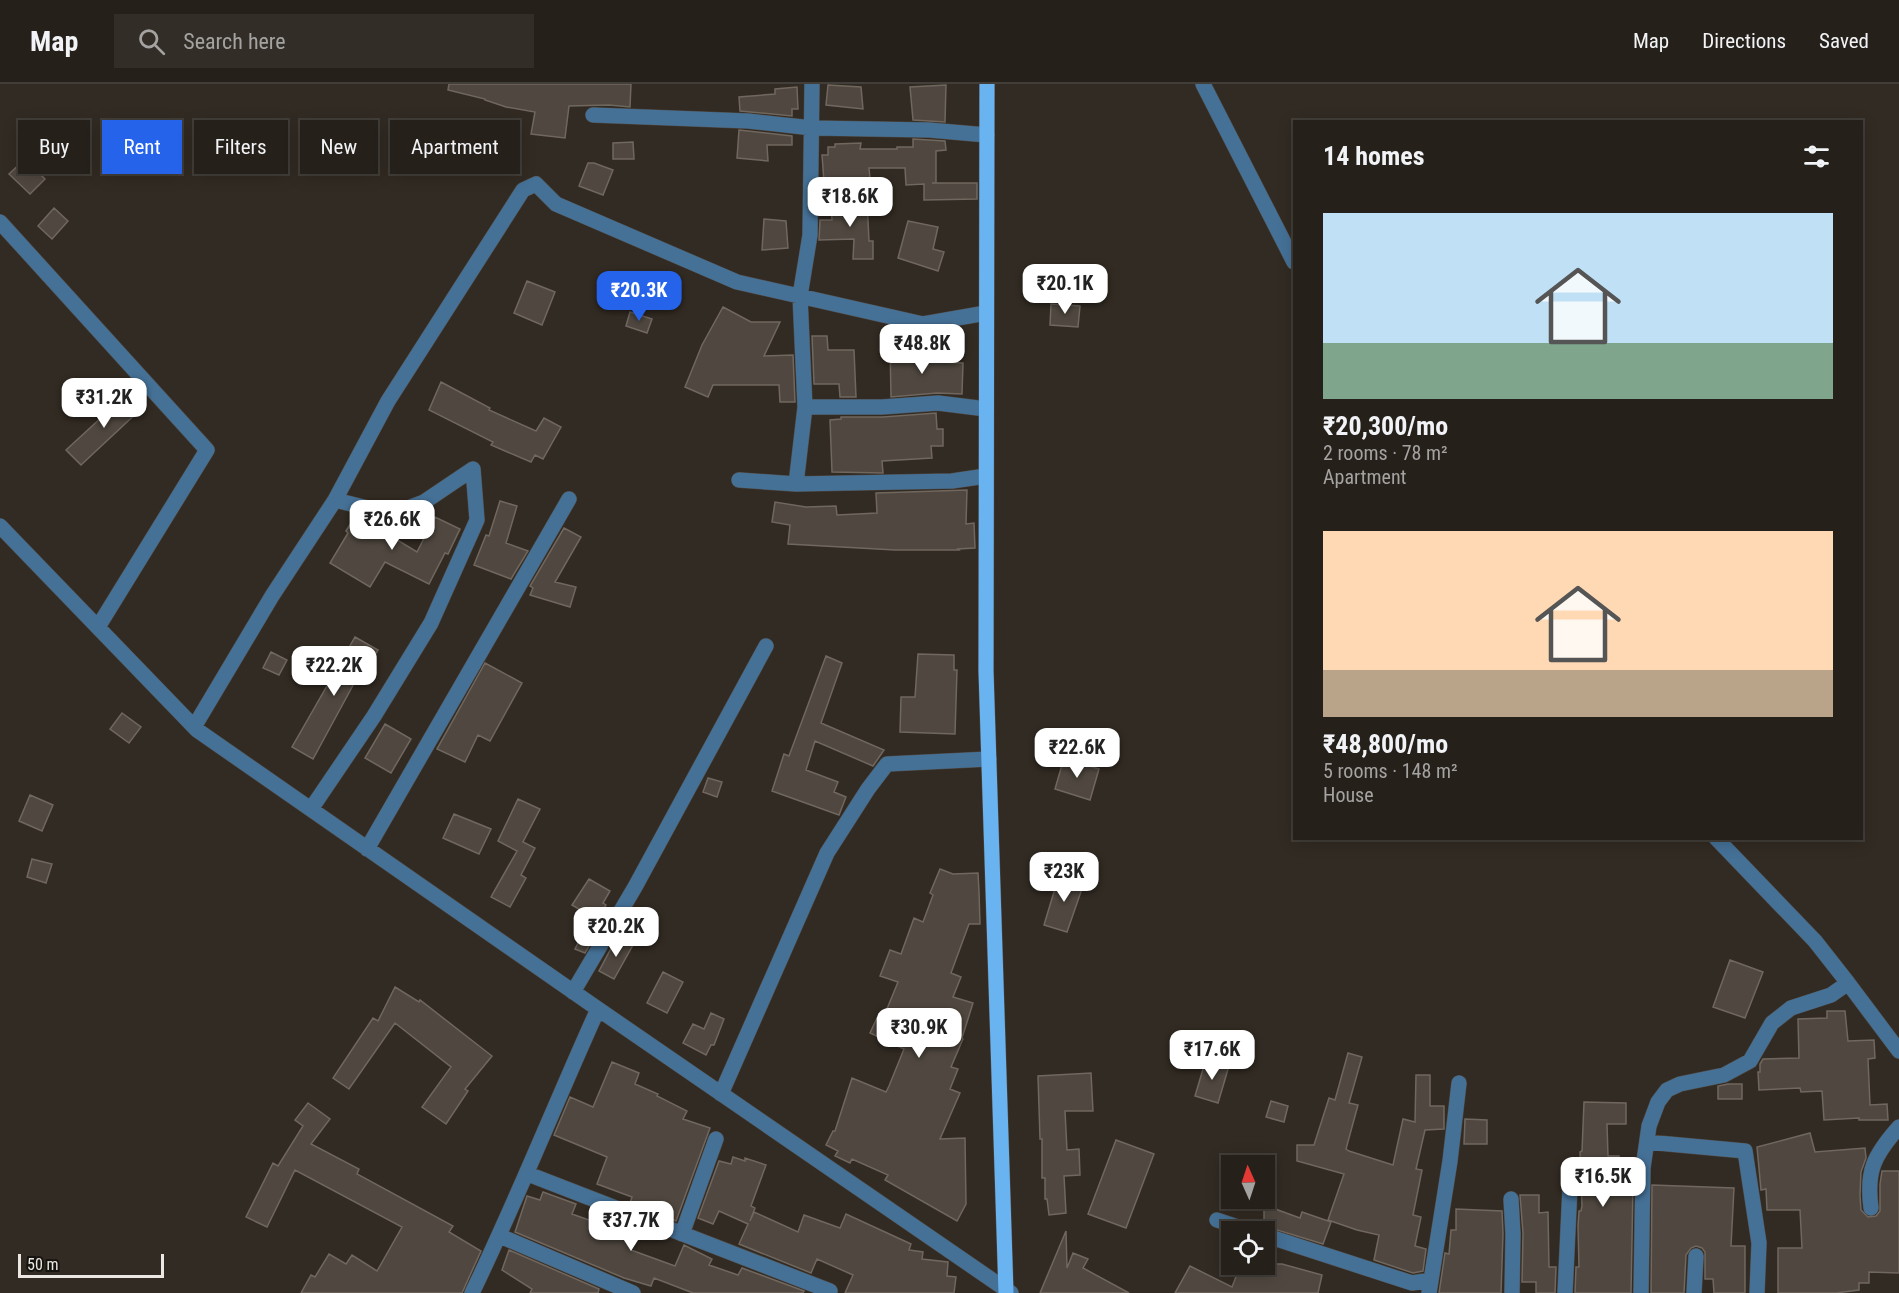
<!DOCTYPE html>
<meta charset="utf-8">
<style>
:root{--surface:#26201a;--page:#322d27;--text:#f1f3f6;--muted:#a4a3a2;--line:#423e39;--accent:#2563eb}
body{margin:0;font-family:"Roboto Condensed",sans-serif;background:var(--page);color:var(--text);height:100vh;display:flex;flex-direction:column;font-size:22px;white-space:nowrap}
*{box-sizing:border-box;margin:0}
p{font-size:20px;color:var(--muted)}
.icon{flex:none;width:33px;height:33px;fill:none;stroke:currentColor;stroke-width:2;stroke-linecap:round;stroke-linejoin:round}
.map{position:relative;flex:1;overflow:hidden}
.details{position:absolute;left:1293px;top:36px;width:570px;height:720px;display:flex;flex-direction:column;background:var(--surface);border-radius:0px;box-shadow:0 3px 15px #0003,0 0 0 2px var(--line)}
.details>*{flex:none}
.guide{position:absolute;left:18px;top:36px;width:570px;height:54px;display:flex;gap:12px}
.needle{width:39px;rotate:357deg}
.controls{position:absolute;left:1221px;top:1071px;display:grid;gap:12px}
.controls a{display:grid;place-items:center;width:54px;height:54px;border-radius:0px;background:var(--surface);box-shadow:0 3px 15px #0003,0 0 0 2px var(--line);font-size:30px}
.scale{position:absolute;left:18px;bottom:15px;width:146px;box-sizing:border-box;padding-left:6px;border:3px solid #ece7e2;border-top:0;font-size:16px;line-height:21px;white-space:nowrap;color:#ece7e2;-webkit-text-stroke:4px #171410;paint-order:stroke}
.price{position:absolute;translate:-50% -51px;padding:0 14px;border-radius:12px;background:#fff;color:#222;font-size:20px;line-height:39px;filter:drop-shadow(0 2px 3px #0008)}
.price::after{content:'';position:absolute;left:50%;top:36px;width:18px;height:14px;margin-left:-9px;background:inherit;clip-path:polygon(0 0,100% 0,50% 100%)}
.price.selected{background:var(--accent);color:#fff}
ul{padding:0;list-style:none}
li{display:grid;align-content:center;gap:12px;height:318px;padding:0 30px}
li span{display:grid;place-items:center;height:186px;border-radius:0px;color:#555}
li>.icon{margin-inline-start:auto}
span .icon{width:108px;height:108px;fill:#fffc;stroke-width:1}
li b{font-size:26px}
h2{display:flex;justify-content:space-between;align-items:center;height:72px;padding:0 30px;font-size:26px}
.tag{padding:0 21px;border-radius:0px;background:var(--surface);box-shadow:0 3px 15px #0003,0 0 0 2px var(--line);font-size:21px;line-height:54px}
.tag.selected{background:var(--accent);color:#fff}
header{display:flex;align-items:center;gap:36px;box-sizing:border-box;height:84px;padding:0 30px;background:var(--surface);border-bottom:2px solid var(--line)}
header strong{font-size:28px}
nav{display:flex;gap:33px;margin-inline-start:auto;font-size:21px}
.search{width:420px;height:54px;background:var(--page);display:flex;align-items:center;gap:15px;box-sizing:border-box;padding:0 21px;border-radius:0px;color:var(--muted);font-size:22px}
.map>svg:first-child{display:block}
</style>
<header>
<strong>Map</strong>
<div class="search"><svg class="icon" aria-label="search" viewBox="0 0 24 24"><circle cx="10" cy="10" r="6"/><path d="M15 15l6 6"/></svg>Search here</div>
<nav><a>Map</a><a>Directions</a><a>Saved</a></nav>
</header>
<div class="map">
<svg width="1899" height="1209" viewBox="0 0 1899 1209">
<rect width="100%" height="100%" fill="#322b23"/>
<path fill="#504840" stroke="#70675f" stroke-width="1.5" d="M449,0h182l-1,23 -21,-2 -40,1 -4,32 -34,-4 4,-22 -29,-5 -21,-7v-1l-37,-9z
M828,1l33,2 2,22 -37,-4z
M946,1l-1,37 -32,-2 -3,-33z
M797,3l1,22h-6v7l-52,-5 -1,-14 36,-3v-5z
M739,46l53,6v9h-25l1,16 -31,-3z
M913,55l32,2 1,9 -10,1v32h-4h45v16l-53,1v-16l-18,1 -1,-17h-36l2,20 -40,3v-9h-7l-2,-27h6v-8h7v-3l26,-1 -1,6h37v-2h16z
M633,58l1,17h-21v-16z
M25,75l20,20 -15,15 -21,-20z
M588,79h6l19,7 -10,25 -24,-9z
M854,116h13l2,41h4v18h-20l1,-20 -35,1 1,-20h12l-1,-19 20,4v5h3z
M54,124l14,13 -16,18 -14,-13z
M764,135l22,2 2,27 -26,2z
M908,137l30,6 -5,22 11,3 -6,19 -40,-13z
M527,197l28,11 -13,33 -28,-12z
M1051,220l29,2 -2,21 -28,-2z
M723,223l28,15h29l-16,34 29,-1 2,47h-15l-1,-17h-66l-5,12 -23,-10 17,-42z
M630,228l22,7 -5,14 -21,-7z
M812,252h15l1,14h26l2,47h-16l-1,-13h-25z
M914,261v16l49,2 -1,31 -25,-1 -46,4 -1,-51z
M441,298l49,26 -1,2 47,21 8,-13 17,9 -18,32 -8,-4 -4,7 -40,-17 2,-3 -64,-32z
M128,309l14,15 -61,57 -15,-15z
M936,329l1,16h6v17h-12l1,12 -50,3 1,12 -51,-1 -2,-52 11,-1v-2h42z
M967,406l-1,34 8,-1 1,25 -17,1 1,1h-64l-107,-6 2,-19 -18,-3 3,-20 31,5 30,-1 1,9 40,-2 -1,-20z
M500,417l17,5 -11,37 22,8 -17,28 -37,-14 12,-30 3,1z
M356,431l61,37 18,-35 25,12 -12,25 -3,-1 -16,31 -44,-22 -15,25 -40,-24 18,-30 -2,-2z
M564,444l17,9 -26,45 21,5 -6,20 -40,-12 3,-7 -3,-2z
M355,553l23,13 -18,30 -3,-2 -44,81 -21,-12z
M271,568l16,8 -8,15 -16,-7z
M918,570l36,1v15h3l-2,64 -55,-2 1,-35h14z
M826,572l16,7 -21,60 63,27 -11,16 -58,-25 -9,29 32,12 -4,10 12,5 -7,18 -67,-24 12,-37 5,2z
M485,579l37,20 -32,58 -12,-6 -13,27 -28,-13z
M122,629l19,14 -12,16 -19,-14z
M385,640l26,15 -20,34 -26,-15z
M1064,674l35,11 -9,31 -35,-11z
M708,694l14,4 -5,15 -14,-5z
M30,711l23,10 -11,26 -23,-10z
M518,715l22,10 -17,33 12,6 -14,27 5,3 -16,29 -19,-10 26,-46 -19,-10z
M454,730l37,15 -12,25 -36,-16z
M32,775l20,5 -6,19 -19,-6z
M940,785l13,5 25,-1 1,18 1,33h-11l-18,49 10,4 -8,20 20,6 -11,35 1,1 -12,28 7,2 -8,20 10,4 -20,46 25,-1 1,66 -9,17 -72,-41 3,-5 -36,-16 -2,4 -15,-7 3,-5 -12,-6 7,-14h2l17,-53 34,14 3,-6 15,-37 -34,-16 7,-15 5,3 16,-39 -18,-6 10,-26 11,4 13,-36 9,4 10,-27 -3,-2z
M1059,791l25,8 -17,49 -23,-7z
M589,795l21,12 -7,12 3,2 -9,15 -25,-15z
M589,837l11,6 -15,26 -10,-4z
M617,853l16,8 -19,34 -15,-8z
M1730,876l33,12 -18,46 -32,-11z
M663,888l20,10 -16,31 -20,-10z
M395,903l24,15 1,-2 72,56 -27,33 3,2 -22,33 -24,-17 29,-40 -56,-44 -46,66 -16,-11 40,-60 5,3z
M1827,927h18l3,30 26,-1 1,18 -7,1 2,46 17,-1 1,16h-29v-2l-35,2 -2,-29 -21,1 -1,-4 -41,2 -1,-18h2v-8l3,-5 36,-1 -1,-39 29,-1z
M711,929l13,6 -10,26h-3l-5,10 -23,-12 10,-19 11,5z
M1348,969l14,4 -13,46 9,2 -12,44 3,2 44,14 10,-46 12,3 1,-47h14v31h14v23l-19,1 -9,39 6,1 -9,45 8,2 -6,29 11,3 -3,22 -10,2 -39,-13 5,-25 -22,-5 -29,-10 16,-46 -47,-13v-16h17l15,-47 6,2z
M1206,975l23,7 -11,37 -23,-7z
M612,978l27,11 -4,11 23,10 -1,2 30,15 -4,8 27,9 -34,93 -46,-18 2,-6 -35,-13 10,-27 -53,-22 16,-38 23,10z
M1091,989l2,38h-28l2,39 12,-1 1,26 -16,1 2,37 -17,2 -2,-16h-2v-21h-3v-39h-2l-2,-63z
M1728,1000h14v15h-24v-13z
M1271,1017l17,5 -4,16 -18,-5z
M1584,1018l42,1v21h-19l1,32h11v30l14,-1 -2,108h-56l1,-26h3l-1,-41 1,-15h2l1,-5 -2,-54 2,-1z
M308,1019l22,16 -19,25 48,25 -2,5 96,52 -4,6 32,19 -19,42h-161l10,-18 4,2 14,-23 17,10 6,-9 25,16 25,-44 -107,-57 -28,57 -21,-10 27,-54 5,3 25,-40 -8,-6z
M1465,1035l22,1v24h-23z
M1810,1049l5,19 50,-4 1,10 -5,14 -1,23 1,15 7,7 8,-1 4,-5v-27l2,-13h17v102l-30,-1v11h-10v7l-23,3h-58v-45h24l-2,-38h-33l-1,-21 -5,1 -4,-43z
M1116,1056l38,14 -28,74 -38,-14z
M733,1073l12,4v-3l21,7 -15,41 4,2 -5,13 4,-9 44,20 6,-17 36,13 6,-14 65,30 -2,6 14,2 -1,7 26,3 -1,14 9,1 -2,16h-109l8,-18 -36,-16 -6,14 -72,-29 9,-20 -29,-13 -6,13 -15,-6 21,-57 12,3z
M1652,1101l82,3 -3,58h14v47h-31l-1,-14h-8v-27l-3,-4 -6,-2 -5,2 -5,7 -2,38h-33z
M543,1108l33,12 -4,10 28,10 1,-4 21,7 2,-5 15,5 -8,23 44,16 9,-21 28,14 -3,6 29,10 4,-7 62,23 -1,2h-110l-39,-15 -3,8 -27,-8 -109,-46 12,-36 13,4z
M1520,1111h19v18l9,-1 1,55h7l-1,26h-19v-11h-14l1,-49z
M1264,1121l36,13 2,-6 29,10 -8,22 -59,-18z
M1456,1125l46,2 1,23 -2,59h-62l6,-40 4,1 2,-24h5z
M1066,1147l1,37 6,-15 15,6 -5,9 46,25h-89z
M509,1166l90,39 -1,4h-68l2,-4 -30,-19z
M1241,1180h41l40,11 -4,18h-143l15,-27 42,21z"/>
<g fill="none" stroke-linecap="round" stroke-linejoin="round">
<defs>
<path id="minor" d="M812,0l-2,151 -10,61 5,111h77l56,-4 48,6
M1203,0l91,178
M593,31l155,6 64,7 117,2 58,5
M0,138l207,228 -109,177
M805,323l-9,77 156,-3 34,-5
M739,396l57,4
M0,442l197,204 401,279 413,284
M194,643l78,-131 63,-96 53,-99 135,-211 13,-6 20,20 181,78 186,42 63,-11
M311,725l63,-93 57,-93 46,-103 -4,-51 -49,33 -32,12 -57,-14
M367,765l202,-350
M1848,899l51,68
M573,908l62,-105 131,-241
M721,1010l106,-241 41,-64 19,-25 102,-5
M1647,1058l98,9 14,92 -2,50
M528,1090l302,117 -1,2
M1511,1115l2,35 -1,59
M1871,1124c-5,-37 3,-53 28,-81
M1217,1136l36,12
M682,1150l34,-95
M1264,1151l148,48 19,-3
M500,1152l133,57
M472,1209c45,-93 83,-189 126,-284
M1429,1209l21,-132 9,-78
M1565,1209l6,-127
M1641,1209l2,-125 6,-42 9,-24 9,-12 13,-6 44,-9 26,-14 22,-38 19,-15 40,-13 17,-12 -33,-42 -99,-103
M1694,1209l2,-37"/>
<path id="major" d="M987,0l-1,587 20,622"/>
</defs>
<use href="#minor" stroke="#504942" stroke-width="16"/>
<use href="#major" stroke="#504942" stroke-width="16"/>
<use href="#minor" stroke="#457197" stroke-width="15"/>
<use href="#major" stroke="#6ab3f1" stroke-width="15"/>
</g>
</svg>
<div class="controls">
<a><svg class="needle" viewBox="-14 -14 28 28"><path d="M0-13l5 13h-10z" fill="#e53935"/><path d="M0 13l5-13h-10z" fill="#a4a3a2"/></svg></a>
<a><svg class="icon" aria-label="locate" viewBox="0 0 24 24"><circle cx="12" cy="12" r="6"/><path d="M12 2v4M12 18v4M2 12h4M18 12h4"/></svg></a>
</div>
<div class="scale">50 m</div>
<b class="price" style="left:850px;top:144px">₹18.6K</b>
<b class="price" style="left:1065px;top:231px">₹20.1K</b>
<b class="price selected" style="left:639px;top:238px">₹20.3K</b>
<b class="price" style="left:922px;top:291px">₹48.8K</b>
<b class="price" style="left:104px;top:345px">₹31.2K</b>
<b class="price" style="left:392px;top:467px">₹26.6K</b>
<b class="price" style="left:334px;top:613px">₹22.2K</b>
<b class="price" style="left:1077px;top:695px">₹22.6K</b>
<b class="price" style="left:1064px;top:819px">₹23K</b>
<b class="price" style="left:616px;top:874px">₹20.2K</b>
<b class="price" style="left:919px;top:975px">₹30.9K</b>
<b class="price" style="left:1212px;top:997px">₹17.6K</b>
<b class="price" style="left:1603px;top:1124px">₹16.5K</b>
<b class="price" style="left:631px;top:1168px">₹37.7K</b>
<div class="guide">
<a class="tag">Buy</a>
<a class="tag selected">Rent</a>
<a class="tag">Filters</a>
<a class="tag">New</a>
<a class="tag">Apartment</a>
</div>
<section class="details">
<h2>14 homes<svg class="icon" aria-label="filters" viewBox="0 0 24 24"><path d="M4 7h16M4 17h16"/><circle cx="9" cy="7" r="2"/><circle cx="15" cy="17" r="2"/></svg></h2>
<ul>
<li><span style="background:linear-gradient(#bfe0f5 70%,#7fa58c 0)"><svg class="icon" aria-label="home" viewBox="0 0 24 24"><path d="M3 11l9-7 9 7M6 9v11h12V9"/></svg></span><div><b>₹20,300/mo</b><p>2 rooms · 78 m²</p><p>Apartment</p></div></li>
<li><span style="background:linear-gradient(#ffd9b3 75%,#b9a48a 0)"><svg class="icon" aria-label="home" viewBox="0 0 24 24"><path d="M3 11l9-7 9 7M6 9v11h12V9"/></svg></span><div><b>₹48,800/mo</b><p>5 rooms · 148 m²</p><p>House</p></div></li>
</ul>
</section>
</div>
